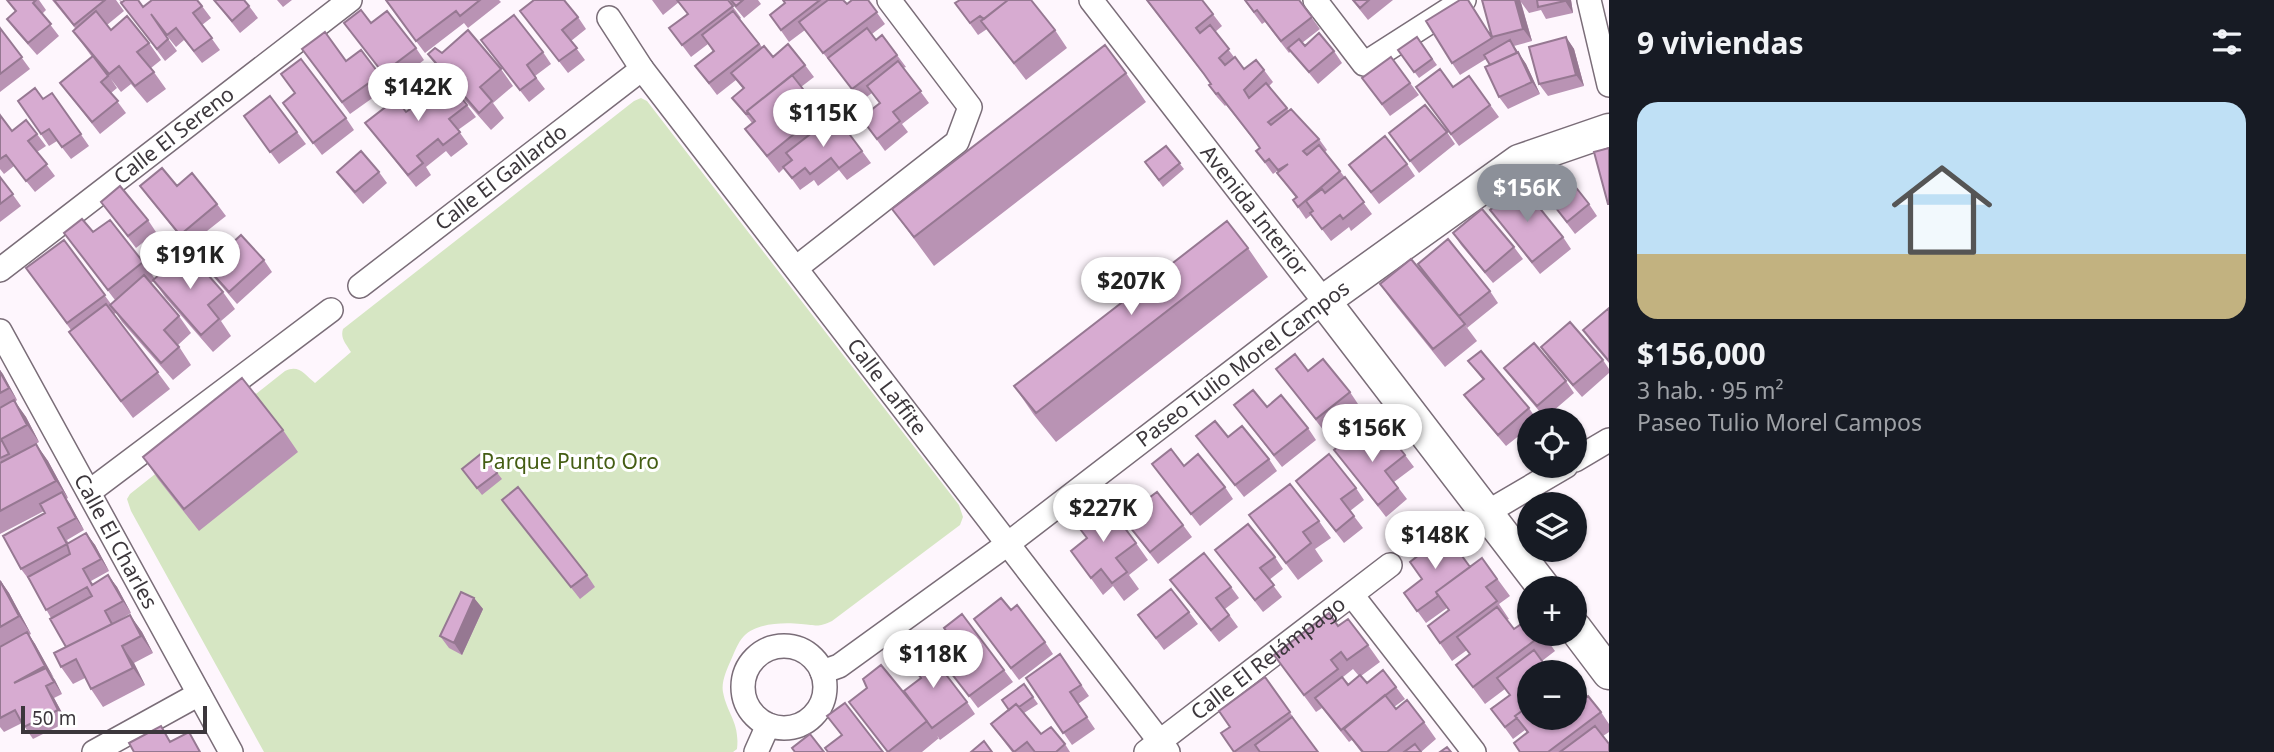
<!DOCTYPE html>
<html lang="es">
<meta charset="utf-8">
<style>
:root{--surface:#171b24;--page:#242831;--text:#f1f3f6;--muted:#9ea1a6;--line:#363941;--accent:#8c9099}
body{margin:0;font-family:"Noto Sans",sans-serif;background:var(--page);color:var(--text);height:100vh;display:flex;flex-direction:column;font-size:26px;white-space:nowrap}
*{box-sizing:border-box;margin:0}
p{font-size:23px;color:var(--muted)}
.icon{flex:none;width:38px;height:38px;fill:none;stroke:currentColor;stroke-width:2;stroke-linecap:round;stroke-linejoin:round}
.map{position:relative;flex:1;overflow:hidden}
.sheet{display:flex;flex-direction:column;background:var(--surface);width:665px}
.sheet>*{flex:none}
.controls{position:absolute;left:1517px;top:408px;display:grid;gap:14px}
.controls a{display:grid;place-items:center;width:70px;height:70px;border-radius:50%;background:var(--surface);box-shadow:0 2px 5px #0004;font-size:35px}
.scale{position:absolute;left:21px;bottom:18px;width:186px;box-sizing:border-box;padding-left:7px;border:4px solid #3c373c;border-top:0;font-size:19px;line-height:24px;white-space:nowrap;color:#3c373c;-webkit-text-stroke:5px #fff;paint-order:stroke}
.price{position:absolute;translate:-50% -60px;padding:0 16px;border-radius:24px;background:#fff;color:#222;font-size:23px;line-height:46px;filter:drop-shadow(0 2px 4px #0008)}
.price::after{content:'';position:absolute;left:50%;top:42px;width:21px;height:16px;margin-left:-10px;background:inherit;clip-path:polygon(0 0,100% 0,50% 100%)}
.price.active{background:var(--accent);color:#fff}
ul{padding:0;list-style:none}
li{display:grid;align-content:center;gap:14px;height:371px;padding:0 28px}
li+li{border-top:2px solid var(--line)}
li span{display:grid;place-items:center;height:217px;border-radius:21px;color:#555}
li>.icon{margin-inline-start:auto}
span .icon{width:126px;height:126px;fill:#fffc;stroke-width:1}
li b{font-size:30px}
h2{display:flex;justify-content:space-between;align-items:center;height:84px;padding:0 28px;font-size:30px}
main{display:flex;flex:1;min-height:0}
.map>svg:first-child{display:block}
</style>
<main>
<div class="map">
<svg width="1609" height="752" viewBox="0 0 1609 752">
<rect width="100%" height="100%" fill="#fef6fd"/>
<path fill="#d6e6c3" d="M641,98l6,3 312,404 4,12 -3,8 -128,96c-15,7 -15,4 -31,3 -17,-2 -45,-1 -57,12 -6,6 -10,17 -13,24 -4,9 -10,22 -8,32 4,22 17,30 14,57l-4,3h-469l-133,-241 -4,-12 3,-5 155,-123c14,-7 20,4 30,12l36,-31c-5,-8 -11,-14 -8,-23l291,-228z"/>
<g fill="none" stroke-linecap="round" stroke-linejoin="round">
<defs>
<g id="street">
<path d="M1315,0l49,64 100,-64"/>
<path d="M1589,0l20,85"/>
<path id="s1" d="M609,18l33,51 526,683"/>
<path d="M796,268l161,-126 13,-35 -81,-107"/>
<path id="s2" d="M0,270l350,-270"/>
<path id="s3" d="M360,286l282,-217"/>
<path id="s4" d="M0,331l231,421"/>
<path d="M1575,460l34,-20"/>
<path d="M89,492l242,-182"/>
<path d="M1486,513l80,-47"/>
<path d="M1352,595l122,157"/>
<circle cx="784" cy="687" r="41"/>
<path d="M822,672l17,-6 170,-123 315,-242 -233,-301"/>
<path d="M94,752l105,-58"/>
<path d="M756,752l12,-27"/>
<path id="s5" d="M1146,752l244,-187"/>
</g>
<path id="secondary" d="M1544,588l-220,-287 195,-140 90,-31
M1575,628l34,45"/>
</defs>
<use href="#street" stroke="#7a6d78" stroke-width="26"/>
<use href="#secondary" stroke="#7a6d78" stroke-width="35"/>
<use href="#street" stroke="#fff" stroke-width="23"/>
<use href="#secondary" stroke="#fff" stroke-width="32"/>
</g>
<path fill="#b993b4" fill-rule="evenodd" d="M7,0h32l7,10 -4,4 17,22 -22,19 -21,-24 -9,-12 9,-7z
M52,0h64l8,11 -17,14 4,5 38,13 12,17 -10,8 15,21 -19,14 -16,-19 -10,8 -10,-13 6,9 -6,5 15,20 -26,21 -40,-51 32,-26 -19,-26 2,-3z
M119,0l24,7 59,-1 9,12 -9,7 18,25 -18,13 -18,-23 -8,7 -17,-21 18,25 -12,10z
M214,0l35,6 9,12 -18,15z
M277,0h15l-9,7z
M385,0h114l2,2 -33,26 -4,-5 -39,30z
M652,0h76l13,18 -1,1 22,28 11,10 32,8 9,12 -13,10 26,34 35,30 9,12 -24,17 -8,-10 -21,16 -4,-6 -14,10 -16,-22 -5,5 -34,-44 7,-6 -20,-25 11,-9 -7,-9 -19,15 -22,-29 18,-14 -5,-8 -17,13 -22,-29 18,-14 -8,-12 -16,13z
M729,0h29l3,4 -17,14z
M782,0h62v1l3,3 21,-4 17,24 -13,10 4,6 21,15 9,12 -3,1 26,35 -27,21 6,8 -23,19 -24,-33 19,-14 -8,-11 -11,8 -56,-71 -16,12 -19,-27 15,-12z
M1146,0h56l20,26 -7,6 19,25 10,12 20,1 9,12 -4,4 20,25 30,28 8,11 -2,2 15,19 32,43 -21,17 -2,-4 -18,14 -20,-26 -5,4 -13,-19 3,-2 -19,-25 1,-1 -1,-1 -4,3 -8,-11 -9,-12 4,-3 -34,-43 -1,1 -8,-9 -8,-12 2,-1z
M1244,0h55l21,29 -18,14 3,3 29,5 8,12 -24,21 -27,-33 -2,2 -24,-31 -3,2z
M1352,0h41l-25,20z
M1468,0l24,37 -10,-37h89l2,13 -27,6 -5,-9 -12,3 -8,-11 11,39 -18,5 12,18 14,30 -32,15 -9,-12 -9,-32 -4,-6 -26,16 -8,-12z
M955,3l100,27 12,18 -41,32 -39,-51 -9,6z
M520,11l58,6 8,12 -15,12 14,19 -17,13z
M344,23h27l45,25 8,12 -32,25z
M0,28l30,41 -30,23z
M1417,37l20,28 -18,13 -21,-28z
M1566,37l8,12 10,37 -36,10 -9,-12z
M481,40l62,12 8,12 -16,12 10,13 -16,13z
M302,49l44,12 15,-11 27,37 -38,27z
M442,53l59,16 12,17 -20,17 11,15 -13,12 -37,-42 22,29 -18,13 10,14 -17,13 -5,-6 -20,16 5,8 -15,12 -51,-64 41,-11 6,-5 -7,-11 17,-1 23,-18 -17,-23z
M1391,57l28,38 -29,21 -28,-38z
M1126,73l20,29 -212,164 -42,-57z
M1469,76l30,41 -40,29 -43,-59h37z
M52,93l37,53 -18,13 -14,-18 -8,5 -31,-45 25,-2z
M295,94l51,24 8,12 -32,25 -39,-52z
M0,115l12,16 25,3 9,12 -9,6 18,24 -20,16 -21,-26 -10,8 -4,-5z
M244,116l53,16 9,12 -27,20z
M1447,132l8,12 -36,29 -30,-40z
M1166,146l18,23 -21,18 -18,-25z
M1407,164l8,12 -36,28 -30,-39z
M337,172h42l8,11 -24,21 -17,-20z
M0,177l21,29 -21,16z
M1537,184l52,20 8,12 -22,18z
M140,186h37l40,18 9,12 -38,30 -39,-48z
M101,202l47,18 8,12 -20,16z
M1490,210l73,27 8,12 -31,25z
M64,233l79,29 12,17 68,13 12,17 -14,12 10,15 -18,16 -48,-55 -11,-16 -3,2 28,33 12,17 -13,12 13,20 -18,15 -51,-58 -6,-9 -2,1 56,75 -37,29 -52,-69 -12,-17 2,-2 -45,-62 38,-28 47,64 4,-4z
M1453,233l61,14 9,12 -30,24 -32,-38z
M1248,248l20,29 -212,165 -22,-27 -20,-29z
M195,254l69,6 8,12 -35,32 -33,-38z
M1418,264l72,27 8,12 -31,25 -2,-3 12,16 -32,26 -53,-66 -12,-17 79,34z
M1609,308v55l-18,-21 -8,-12z
M1541,347l62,13 6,9v4l-27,24 -33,-38z
M1468,361l61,47 8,12h-7v7l-24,19 -33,-39 -9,-12 19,-15z
M1504,368l62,13 8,12 -29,25 -32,-38z
M1276,369l32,2 42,21 8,12 -34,27z
M0,370l17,30 -2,2 11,15 13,25 -3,2 12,17 20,37 -2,1 18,31 -17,10 2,4 17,-11 9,12 14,26 -18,10 2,3 15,-9 9,12 14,26 -17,10 16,-8 12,17 11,21 -19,10 11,22 -42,22 -12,-18 -6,-11 -12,6 -12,-17 5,-20 -15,-29 -21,-37 -9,-12 24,-56 -1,-2 -44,23z
M1234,405l74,23 8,12 -34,27z
M283,430l15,22 -99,79 -41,-52 -15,-22z
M1196,436l32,1 41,22 8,12 -33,26z
M1364,448l41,7 9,12 -20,15 13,17 -21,18 -52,-67z
M482,453l20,26 -20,16 -20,-26z
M1152,464l32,2 41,21 8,12 -33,27z
M1296,481l60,7 8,12 -14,11 13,17 -19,15z
M502,500l85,75 8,12 -15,12z
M1110,502l32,1 41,22 9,12 -34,27z
M1249,515l70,6 12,17 -16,11 8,12 -25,19z
M1077,525l59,18 12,17 -19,15 10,14 -15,12 -11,-15 -10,9 -32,-44 16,-12z
M1215,550l60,7 8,12 -14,11 13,17 -19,15z
M1482,558l28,38 -11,8 10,15 -2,1 7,9 29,5 12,17 -13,10 -12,57 71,-6 8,12v8l-6,4 6,16h-89l7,-19 -2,-3 -12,9 -22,-30 19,-14 -5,-6 -20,15 -29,-39 14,-10 -3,-5 -15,11 -24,-35 21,-15 -2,-3 -21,15 -22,-30 66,-26z
M0,580l9,13 22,41 -2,1 6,9 27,50 -8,4 13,24 -34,17 -11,-16 -18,9 -4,-5z
M1170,580l61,7 8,11 -14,11 13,18 -19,15z
M474,598l9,11 -21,46 -13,-7 -9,-12z
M1011,610l34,32 8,12 -34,26 -37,-50z
M1189,612l9,12 -34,26 -26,-35z
M1338,626l30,19 12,17 -19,14 6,7 29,4 9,12 -11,8 2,2 28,13 12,17 -15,13h-60l-9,-12 -3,2 -27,-34 -6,4 -42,-57zM1353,669l6,7 -10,8 -6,-7z
M944,628l60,42 9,12 -35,26 -28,-37 8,-24z
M1060,654l29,42 -11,8 17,25 -23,16 -46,-67z
M1265,677l33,47 -1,1 21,27h-84l-4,-25z
M1024,684l14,20 -14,9 17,21 24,10 5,8h-58l-21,-28 18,-14z
M849,702l65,4 53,-4 8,12 -35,26 -3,-4 2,2 -17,14h-35z"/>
<path fill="#967892" d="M1515,0h5l12,41 -9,-12z
M1565,0h6l2,13 -8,-12z
M1566,37l8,12 10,37 -8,-11z
M1510,40l16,24 14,30 -8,-12z
M0,370l3,4 14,26 -8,-12 -9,-16z
M14,400l12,17 13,25 -12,-17z
M36,444l12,17 20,37 -12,-17z
M62,492l8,12 14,26 -8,-12z
M86,533l9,12 14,26 -8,-12z
M108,575l9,12 14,26 -8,-12z
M0,580l9,13 22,41 -12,-18z
M474,598l9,11 -21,46 -8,-12z
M130,615l12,17 11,21 -12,-17z
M27,632l8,12 19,34 -9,-12z
M122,646l12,17 11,22 -12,-17z
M46,668l9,12 7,14 -8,-12z
M46,686l8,12 13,24 -9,-12z"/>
<path fill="#d7abd1" stroke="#967892" stroke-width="2" d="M7,0h29l-3,3 18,21 -23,19 -21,-24 9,-8z
M54,0h51l-31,25z
M125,0h13l5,7 9,-7h45l5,6 -9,7 19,25 -18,13 -18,-23 -9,7 -16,-21 17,25 -11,10 -36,-46z
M214,0h30l5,6 -17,15z
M386,0h94l-20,16 -4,-5 -40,30z
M534,0h30l14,17 -16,13 15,18 -18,13 -39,-50z
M677,0h51l5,6 -51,39 -13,-17 19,-14z
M731,0h12l-7,6z
M783,0h37l-39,30 -11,-15 15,-12z
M828,0h15l4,4 5,-4h16l9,12 -54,41 -24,-31z
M960,0h48l-24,19 -4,-3 -10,7 -15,-20z
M1008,0h23l24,30 -41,33 -33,-42z
M1147,0h55l11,14 -17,14 4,5 10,-8 19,24 -10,9 6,7 10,-8 9,12 12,-9 8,10 -20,20 5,8 17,-15 21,25 -19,14 3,3 20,-16 28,30 -16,12 4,4 12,-10 21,26 -42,36 -5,-7 4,-3 -20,-24 11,-9 -10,6 -9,-11 -4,3 -9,-11 4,-3 -7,-10 -35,-45 -2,1 -7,-9 2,-1 -7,-10z
M1245,0h54l13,17 -31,24 -24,-31 -3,2z
M1353,0h16l-9,8z
M1460,0h8l24,38 -40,25 -26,-42z
M1482,0h33l8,29 -31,8z
M1537,0h28v1l-27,6z
M361,10l10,13 16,-12 29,37 -33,25 -39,-50z
M96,11l15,19 16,-14 22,27 -12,9 17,20 -19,14 -16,-20 -10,8 -36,-43z
M733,11l26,33 -50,39 -14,-17 19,-15 -12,-16z
M514,15l29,37 -16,13 9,13 -16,12 -39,-50z
M0,28l22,29 -22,17z
M867,28l9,12 6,-5 15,20 -45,34 -24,-31z
M468,30l33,39 -21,18 12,14 -13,12 -51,-59 7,-6 7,5z
M325,32l21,29 15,-11 19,25 -38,27 -40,-53z
M1319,33l15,18 -25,21 -21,-24 11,-9 6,7z
M1417,37l15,22 -18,13 -16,-22z
M1566,37l10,38 -37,9 -10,-37z
M1510,40l7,13 -27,12 -6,-10z
M788,44l17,21 -58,46 1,2 -2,1 -14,-16 12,-10 -13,-15 33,-27 9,11z
M1105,45l21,28 -212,164 -22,-28z
M1518,52l14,30 -33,15 -14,-30z
M93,56l15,20 -7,6 17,19 -26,21 -32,-39z
M1391,57l19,26 -28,21 -20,-26z
M301,59l45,59 -33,25 -30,-40 12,-10 -14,-19z
M898,61l23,30 -28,21 7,9 -23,18 -16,-21 19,-15 -13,-17z
M1440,69l13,18 16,-11 21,29 -39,29 -35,-47z
M792,75l29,37 -54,44 -22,-27 10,-8 -8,-10z
M445,76l22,29 -18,14 11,13 -17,13 -5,-6 -21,17 6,7 -15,12 -43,-52 31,-24 10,13 7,-5 -8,-11 11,-9 6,8z
M35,88l8,11 9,-6 29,41 -19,13 -13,-18 -8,5 -23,-33z
M270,96l27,36 -27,20 -26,-36z
M1425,105l22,27 -37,29 -21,-28z
M0,115l12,16 14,-11 11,14 -9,7 19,23 -21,17 -20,-26 -6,4z
M835,115l27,36 -23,17 -8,-10 -21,16 -5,-6 -13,10 -9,-11 9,-7 -6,-7z
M1385,136l22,28 -36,28 -22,-27z
M1166,146l14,17 -21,17 -14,-18z
M1609,148v56h-1l-14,-52z
M361,151l18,21 -24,20 -18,-20z
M1559,166l30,38 -22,18 -30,-38z
M162,168l15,18 15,-13 25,31 -37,31 -40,-49z
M0,177l13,17 -13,10z
M1345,177l19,25 -21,17 -3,-4 -18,14 -12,-16 3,-2 -7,-10 16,-12 3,4z
M1521,185l42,52 -31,25 -42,-52z
M120,186l28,34 -20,16 -27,-34z
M1482,209l32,38 -29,25 -32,-39z
M82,219l11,13 17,-12 33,42 -35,28 -44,-57z
M1227,221l21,27 -212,165 -22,-27z
M241,235l23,25 -35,32 -34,-38 12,-10 11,12z
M1448,239l42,52 -31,25 -41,-52z
M64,240l41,55 -38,28 -41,-55z
M187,251l36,41 -15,13 11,14 -18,16 -48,-55z
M1411,259l54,65 -32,25 -53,-65z
M144,275l35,41 -15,14 15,17 -18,16 -51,-58z
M106,304l52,68 -37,29 -52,-69z
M1609,308v53l-26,-31z
M1570,322l33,38 -30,25 -32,-38z
M1534,343l32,38 -29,25 -33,-38z
M1481,351l48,57 -31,27 -34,-40 20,-16 -16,-18z
M1295,354l13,17 15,-12 27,33 -34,27 -40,-50z
M0,372l9,16 -9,5z
M242,378l41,52 -99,79 -41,-52z
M1253,390l14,17 14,-12 27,33 -34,27 -40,-50z
M14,400l13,25 -26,14 8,15 -9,4v-50z
M1215,421l13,16 14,-11 27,33 -34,26 -39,-49z
M1385,430l20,25 -20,16 13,17 -20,17 -44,-55 19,-16 11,14z
M36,444l20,37 -56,30v-48z
M1171,449l13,17 14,-12 27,33 -34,27 -39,-50z
M482,453l15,20 -20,15 -15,-19z
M1329,454l27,34 -15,11 13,17 -18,15 -40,-50z
M1290,484l29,37 -16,11 8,11 -25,20 -37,-48z
M518,487l69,88 -16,12 -69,-87z
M1129,487l13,16 15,-11 26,33 -33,27 -40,-50z
M62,492l14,26 -18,10 9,16 -46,25 -18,-33 42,-23 -5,-9z
M1106,503l30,40 -20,15 11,14 -15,11 -11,-14 -10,9 -20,-27 16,-13 -10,-13z
M1248,524l27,33 -15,11 14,17 -19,15 -40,-50z
M86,533l15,26 -18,10 9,16 16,-10 15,26 -18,10 7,13 -46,23 -16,-28 42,-23 -5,-9 -41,23 -18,-33 42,-23 -3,-10z
M1446,534l24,33 -34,25 2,4 -21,15 -13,-18 18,-14 -12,-17z
M1204,553l27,34 -15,11 13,17 -18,15 -41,-50z
M1482,558l15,21 -11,8 11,14 -57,42 -12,-17 21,-16 -13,-18z
M0,581l19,35 -19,11z
M1171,589l18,23 -33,26 -18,-23z
M461,592l13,6 -20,45 -14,-7z
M1001,598l10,12 6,-5 28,37 -34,26 -37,-49z
M1497,607l17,22 16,-11v16h13l-70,53 -17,-22 14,-11 -13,-17z
M1329,613l9,13 10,-7 20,26 -21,15 -6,-8 -10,8 7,9 -34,26 -30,-40z
M962,614l42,56 -35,26 -28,-36 18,-13 -15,-19z
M130,615l11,21 -19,10 11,22 -42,21 -15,-30 -15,8 -7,-14z
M27,632l18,34 -31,17 32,-15 8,14 -8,4 12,24 -34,17 -9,-17 -15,8v-71z
M924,646l43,56 -35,26 -28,-37 17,-13 -14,-18z
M1534,650l16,22h-20v33l-15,11 2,2 -12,9 -14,-18 19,-14 -13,-17z
M1060,654l21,31 -11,7 17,25 -24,16 -37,-55z
M881,665l46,56 -39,31 -39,-50 18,-14 -4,-9z
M1383,670l13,17 -55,43 -26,-32 27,-21 6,8 12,-10 7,8z
M1265,677l25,35 -56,40 -13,-19 9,-6 -11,-16z
M1024,684l9,13 -14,10 -3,-3 -7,6 -7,-10z
M1385,695l11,14 11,-9 17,22 -37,30h-24l-19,-23z
M1588,696l13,16 -53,40h-28l-6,-9 14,-11 -13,-16 15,-11v13h45v-13z
M845,703l38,49h-55l-3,-4 17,-13 -15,-19z
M1016,704l25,30 10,-7 14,17 -9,8h-21l-8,-10 -13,10 -23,-28z
M1292,717l26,35h-58l-5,-7z
M161,726l9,16 19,-10 11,20h-66l-5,-9z
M1595,726l14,18v8h-49z
M810,734l14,18h-29l-3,-4z
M984,741l8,11h-21z
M1415,744l6,8h-17z
M1447,747l4,5h-11z"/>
<g text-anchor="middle" stroke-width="6" stroke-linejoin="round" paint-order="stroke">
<g font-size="21" fill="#3c373c" stroke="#fff">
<text dy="7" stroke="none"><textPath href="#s2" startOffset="220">Calle El Sereno</textPath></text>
<text dy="7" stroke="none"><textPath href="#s3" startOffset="178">Calle El Gallardo</textPath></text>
<text transform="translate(1254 211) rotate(52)" y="7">Avenida Interior</text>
<text transform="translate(1243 364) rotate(-37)" y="7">Paseo Tulio Morel Campos</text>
<text dy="7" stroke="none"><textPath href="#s1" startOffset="462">Calle Laffite</textPath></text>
<text dy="7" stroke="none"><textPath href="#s4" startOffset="240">Calle El Charles</textPath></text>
<text dy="7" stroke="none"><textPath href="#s5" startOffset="154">Calle El Relámpago</textPath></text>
</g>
<g font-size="21" fill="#445d13" stroke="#fff">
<text x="570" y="469">Parque Punto Oro</text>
</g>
</g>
</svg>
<div class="controls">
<a><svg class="icon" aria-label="locate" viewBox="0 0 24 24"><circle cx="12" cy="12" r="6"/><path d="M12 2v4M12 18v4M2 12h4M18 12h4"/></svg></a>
<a><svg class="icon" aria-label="layers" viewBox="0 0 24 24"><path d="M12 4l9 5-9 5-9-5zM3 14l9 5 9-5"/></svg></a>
<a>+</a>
<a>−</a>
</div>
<div class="scale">50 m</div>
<b class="price" style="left:418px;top:123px">$142K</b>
<b class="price" style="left:823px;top:149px">$115K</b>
<b class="price active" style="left:1527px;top:224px">$156K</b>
<b class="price" style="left:190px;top:291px">$191K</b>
<b class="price" style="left:1131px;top:317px">$207K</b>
<b class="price" style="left:1372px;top:464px">$156K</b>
<b class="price" style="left:1103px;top:544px">$227K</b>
<b class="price" style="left:1435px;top:571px">$148K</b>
<b class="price" style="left:933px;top:690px">$118K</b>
</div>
<section class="sheet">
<h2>9 viviendas<svg class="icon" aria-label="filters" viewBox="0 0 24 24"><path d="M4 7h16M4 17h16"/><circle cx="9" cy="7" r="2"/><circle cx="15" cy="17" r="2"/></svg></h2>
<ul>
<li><span style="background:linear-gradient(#bfe0f5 70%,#c2b280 0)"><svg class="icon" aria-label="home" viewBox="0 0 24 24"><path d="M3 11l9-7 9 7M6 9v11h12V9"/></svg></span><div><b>$156,000</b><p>3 hab. · 95 m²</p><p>Paseo Tulio Morel Campos</p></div></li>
</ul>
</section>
</main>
